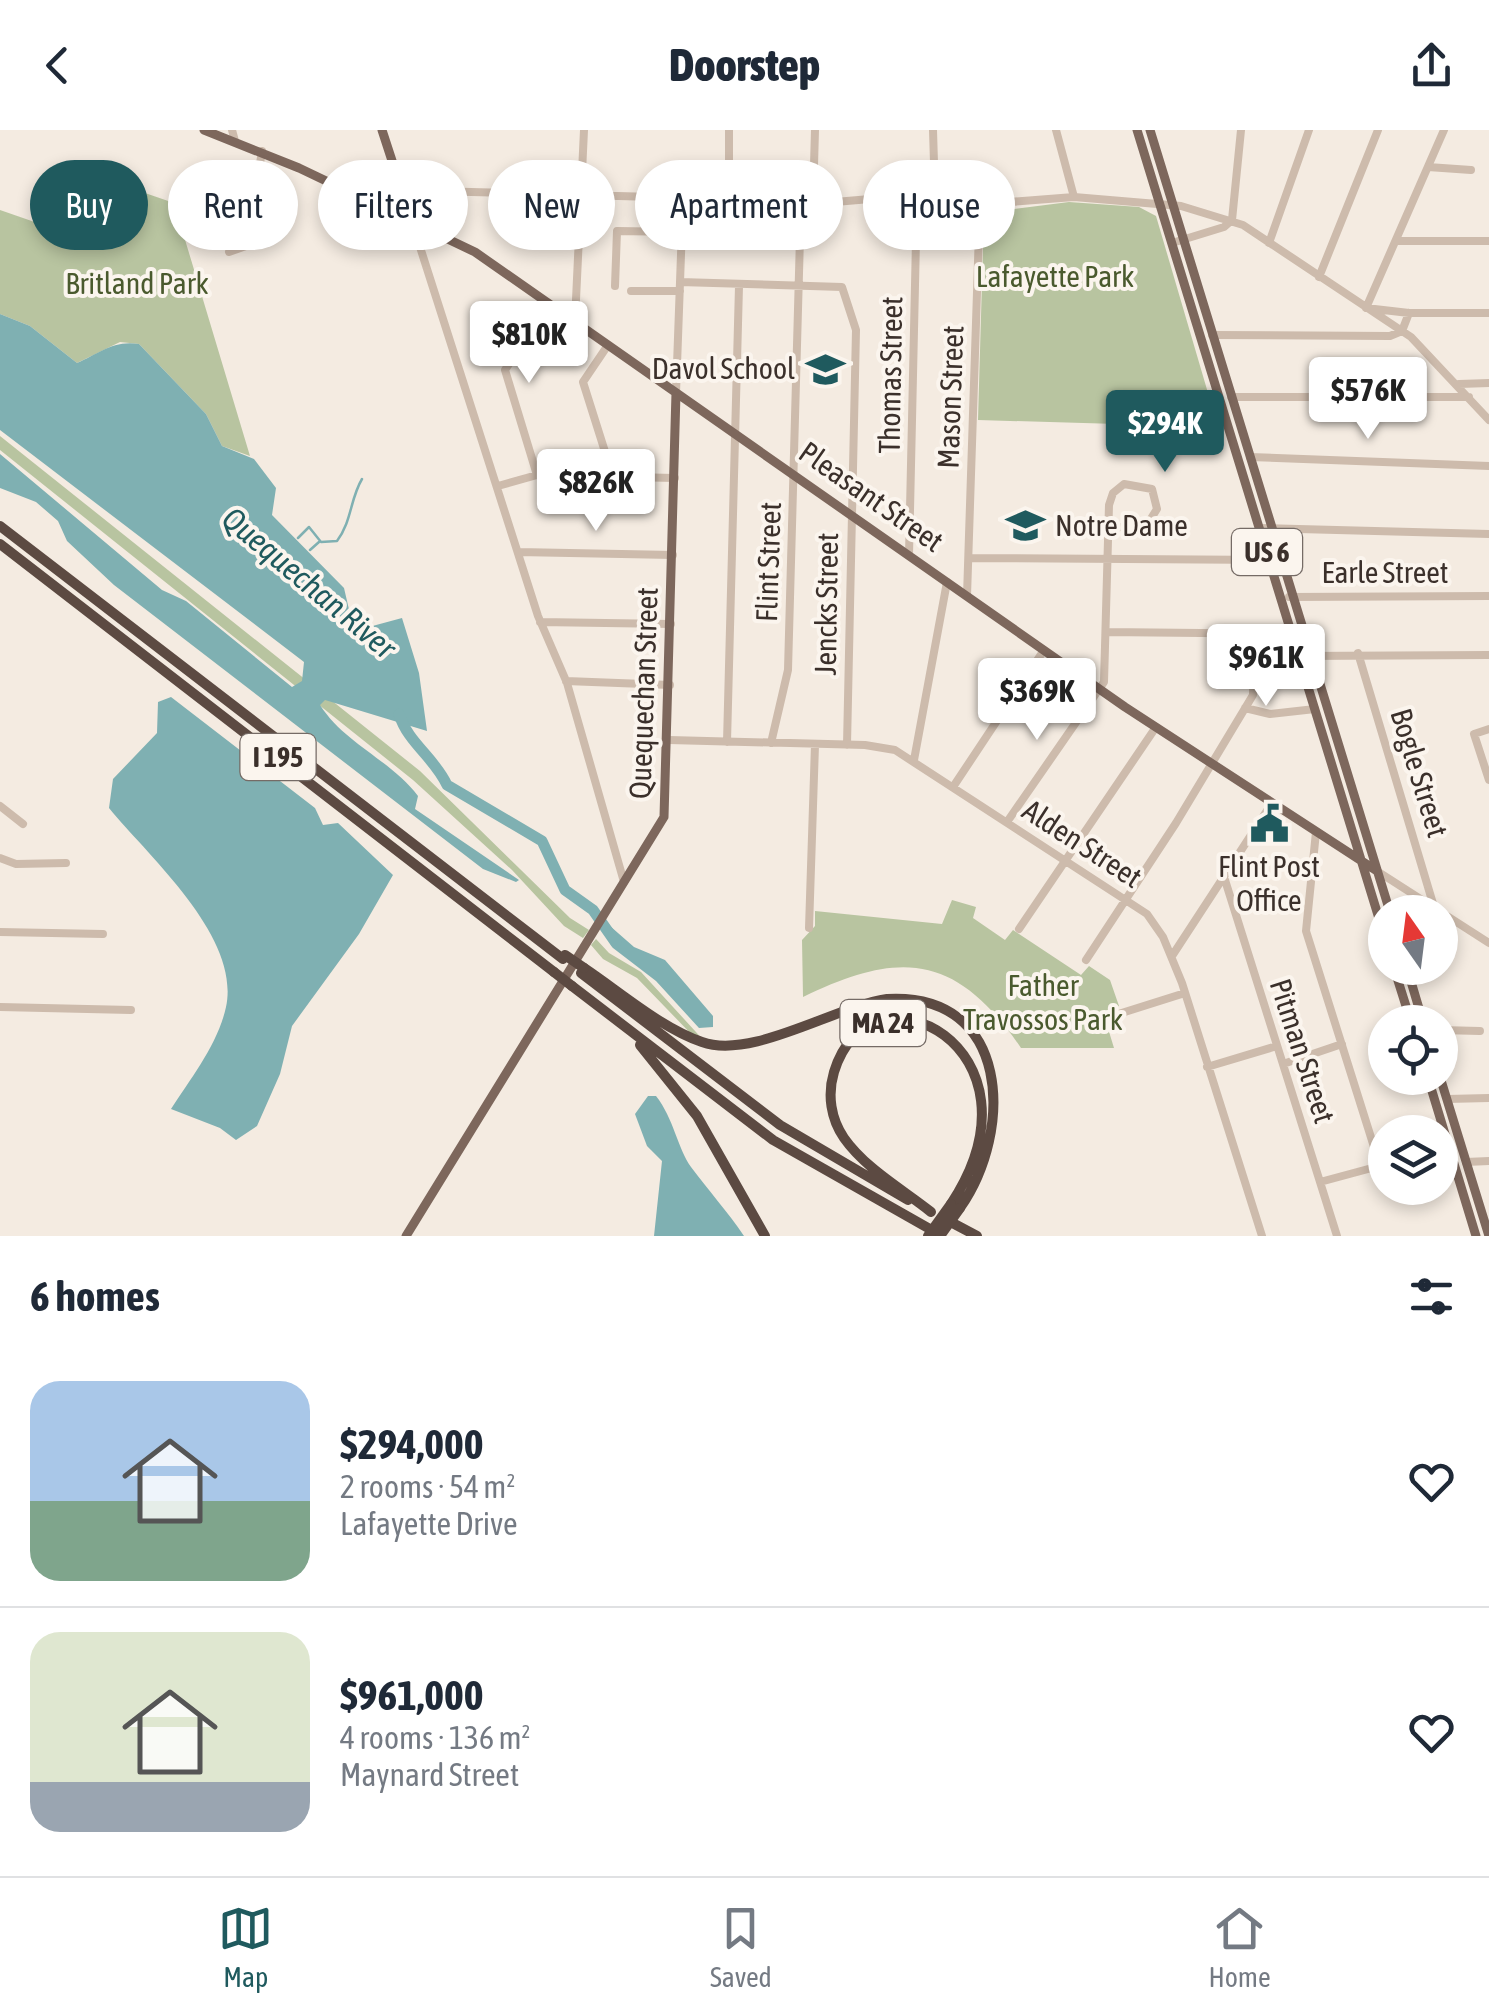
<!DOCTYPE html>
<meta charset="utf-8">
<style>
:root{--surface:#fff;--page:#f2f2f3;--text:#1f2937;--muted:#747a83;--line:#e0e1e3;--accent:#1f5a5e}
body{margin:0;font-family:"Asap Condensed",sans-serif;background:var(--page);color:var(--text);height:100vh;display:flex;flex-direction:column;font-size:38px;white-space:nowrap}
*{box-sizing:border-box;margin:0}
p{font-size:32px;color:var(--muted)}
.icon{flex:none;width:55px;height:55px;fill:none;stroke:currentColor;stroke-width:2;stroke-linecap:round;stroke-linejoin:round}
.map{position:relative;height:1106px;overflow:hidden}
.details{display:flex;flex-direction:column;background:var(--surface);flex:1}
.details>*{flex:none}
.hud{position:absolute;left:30px;top:30px;width:1430px;height:90px;display:flex;gap:20px}
.needle{width:65px;rotate:346deg}
.buttons{position:absolute;left:1368px;top:765px;display:grid;gap:20px}
.buttons a{display:grid;place-items:center;width:90px;height:90px;border-radius:50%;background:var(--surface);box-shadow:0 5px 15px #0003;font-size:50px}
.price{position:absolute;translate:-50% -85px;padding:0 22px;border-radius:10px;background:#fff;color:#222;font-size:32px;line-height:65px;filter:drop-shadow(0 2px 5px #0008)}
.price::after{content:'';position:absolute;left:50%;top:60px;width:30px;height:22px;margin-left:-15px;background:inherit;clip-path:polygon(0 0,100% 0,50% 100%)}
.price.current{background:var(--accent);color:#fff}
ul{padding:0;list-style:none}
li{display:flex;align-items:center;gap:30px;height:250px;padding:0 30px}
li+li{border-top:2px solid var(--line)}
li span{display:grid;place-items:center;flex:none;width:280px;height:200px;border-radius:30px;color:#555}
li>.icon{margin-inline-start:auto}
span .icon{width:120px;height:120px;fill:#fffc;stroke-width:1}
li b{font-size:42px}
h2{display:flex;justify-content:space-between;align-items:center;height:120px;padding:0 30px;font-size:42px}
.pill{padding:0 35px;border-radius:45px;background:var(--surface);box-shadow:0 5px 15px #0003;font-size:35px;line-height:90px}
.pill.current{background:var(--accent);color:#fff}
header{display:flex;justify-content:space-between;align-items:center;height:130px;padding:0 30px;background:var(--surface);font-size:45px;font-weight:800}
.tab-bar{display:flex;justify-content:space-around;align-items:center;height:140px;border-top:2px solid var(--line);background:var(--surface);font-size:28px;color:var(--muted)}
.tab-bar a{display:grid;justify-items:center;gap:5px}
.tab-bar .current{color:var(--accent)}
.map>svg:first-child{display:block}
</style>
<header><svg class="icon" aria-label="back" viewBox="0 0 24 24"><path d="M15 5l-7 7 7 7"/></svg>Doorstep<svg class="icon" aria-label="share" viewBox="0 0 24 24"><path d="M12 15V3M7 8l5-5 5 5M5 13v7h14v-7"/></svg></header>
<div class="map">
<svg width="1489" height="1106" viewBox="0 0 1489 1106">
<rect width="100%" height="100%" fill="#f4ebe1"/>
<path fill="#b8c4a0" d="M116,53l58,20 76,253 -28,-10 -16,-32 -67,-70 -19,-2 -43,21 -47,-37 -30,-12v-104l95,33z
M1069,72l70,5 17,9 62,211 -240,-7 6,-207z
M0,306l420,335 150,147 19,12 -6,8 -19,-12 -52,-56 -99,-90 -413,-330z
M952,770l24,7 -3,11 32,22 8,-10 68,45 8,-9 21,14 9,26 -16,6 11,36h-93c-65,-95 -121,-98 -218,-51l-1,-57 13,-14v-15l127,13z
M596,809l13,14 32,19 65,71 -11,-5 -58,-60 -34,-19 -12,-14z"/>
<path fill="#7fb0b2" d="M0,184l30,12 47,37c22,-9 35,-23 62,-19l67,70 16,32 32,13 22,29 -4,27 72,73 10,43 48,-13 17,55 8,58 -102,-31 -5,5c25,39 71,55 98,91l-3,13 104,71 -3,2 -33,-13 -369,-284 -47,-44 -9,-20 -22,-19 -36,-14v-34l162,136 24,11 106,86 10,-6 2,-19 -304,-232z
M171,567l144,111 8,17 15,-2 55,52 -34,59 -67,92 -12,48 -23,52 -21,14 -16,-12 -49,-19c20,-31 47,-65 55,-102 15,-70 -76,-149 -117,-199l4,-29 44,-46 1,-31z
M610,796l24,21 31,13 48,56v11l-14,1 -43,-47 -43,-33 -9,-15z
M648,966h8c18,23 21,51 35,71 17,23 37,45 53,69h-90l8,-75 -15,-15 -12,-32z"/>
<g fill="none" stroke-linecap="round" stroke-linejoin="round">
<path stroke="#7fb0b2" stroke-width="2.5" d="M298,408l11,-11 12,15 16,-1c15,-20 13,-42 25,-62
M310,420l9,-8"/>
<path stroke="#7fb0b2" stroke-width="11" d="M399,584c9,29 35,43 48,71l95,56 23,49 28,20 23,33"/>
<path stroke="#cdbbac" stroke-width="8" d="M232,0l3,11
M729,0v70
M933,0l2,66
M1056,0l18,67
M1444,0l-78,178 43,5h80
M1428,37l43,3
M370,71l63,-10 402,11 82,-7 80,8 77,-6 107,9 62,19 168,112 78,83
M813,71l2,-71
M1232,90l9,-90
M412,92l126,394 29,67 57,199
M1396,111h93
M1172,113l52,-16 8,-7
M1269,113l40,-113
M229,122l37,-13 -13,-32 9,-56
M1319,147l59,-147
M680,152l162,5 14,43 -9,415
M615,156l2,-55 65,1
M631,161h49
M575,191l9,-191
M1212,205l178,1 12,-5 7,-18
M608,215l-25,37 30,95
M1459,254l30,-1
M676,263l7,-194
M1231,267h238
M1250,327l239,9
M537,345l-32,-105 44,-67
M498,356l39,-11 138,3
M1259,398l230,6
M518,422l155,3
M909,425l8,-360
M969,428l312,2
M967,466l13,-395
M1289,467l200,-1
M540,492l131,2
M1106,502l191,2
M1358,523l76,254
M1299,526l190,-1
M566,551l104,4
M1245,578l25,6 45,-5
M1489,599l-15,5 15,46
M669,610l196,5 30,5 252,164 16,23 19,46 80,253
M727,612l12,-456
M771,613l17,-73 13,-469
M914,630l33,-178
M953,657l91,-137
M0,676l23,18
M1007,692l97,-140 5,-177 4,-12 11,-9 28,5 5,20 -10,16 -38,3
M1316,702l-10,99 74,235
M0,728l16,6 50,-1
M1377,741l112,72
M1225,750l112,356
M809,798l6,-183
M1019,799l137,-202
M0,802l103,2
M1172,826l100,-153
M1086,830l90,-137 77,-128 1,-60
M0,877l131,3
M1112,886l73,-23
M1440,900l40,1
M1283,934l59,-20
M1207,937l70,-21
M1447,969l42,-1
M1466,1032l23,-1
M1320,1052l63,-17"/>
<path stroke="#7d675c" stroke-width="9" d="M204,0l95,38 176,84 650,455 252,164
M382,0l30,92
M1137,0l248,808
M1150,0l240,782
M1394,838l17,54
M1407,838l16,54
M1440,947l49,159
M1428,948l48,158
M406,1106l258,-419 12,-424"/>
<path stroke="#5c4a42" stroke-width="10" d="M0,396l563,433
M0,414l554,428
M584,838c36,24 77,60 118,74 50,18 132,-35 185,-43 124,-7 127,132 73,209
M581,843l199,152 128,75
M572,856l201,154 164,93
M640,915l57,71 68,120
M931,1082c-29,-23 -66,-44 -87,-74 -13,-19 -17,-43 -10,-66 35,-118 220,-24 117,132
M945,1089l32,17"/>
<path stroke="#5c4a42" stroke-width="10" d="M565,825l19,13
M554,842l18,14
M928,1106l23,-32
M940,1106l20,-28"/>
</g>
<defs>
<symbol id="school-bare" viewBox="-9 -9 18 18"><path d="M0-5L7-2L0 1L-7-2ZM-4 1L0 2.5L4 1V4Q0 6-4 4Z" fill="#1f5a5e" stroke="#fbf5ee" stroke-width="2.5" paint-order="stroke"/></symbol>
<symbol id="civic-bare" viewBox="-9 -9 18 18"><path d="M-.6-6.5H3V-4.5H.6V-3L4-1V1h2V6H-6V1h2V-1L-.6-3ZM-1.2 2.5V6h2.4V2.5Z" fill="#1f5a5e" stroke="#fbf5ee" stroke-width="2.5" paint-order="stroke"/></symbol>
</defs>
<g fill-rule="evenodd">
<use href="#school-bare" x="798" y="212" width="55" height="55"/>
<use href="#school-bare" x="998" y="368" width="55" height="55"/>
<use href="#civic-bare" x="1242" y="666" width="55" height="55"/>
</g>
<g text-anchor="middle" stroke-width="8" stroke-linejoin="round" paint-order="stroke">
<g fill="#fbf5ee" stroke="#756b66" stroke-width="2.5">
<rect x="1232" y="399" width="70" height="46" rx="8"/>
<rect x="240.5" y="604" width="75" height="46" rx="8"/>
<rect x="840.5" y="870" width="85" height="46" rx="8"/>
</g>
<g font-size="28" font-weight="bold" fill="#3b302b">
<text x="1267" y="432">US 6</text>
<text x="278" y="637">I 195</text>
<text x="883" y="903">MA 24</text>
</g>
<g font-size="30" fill="#4a5a2e" stroke="#fbf5ee">
<text x="1055" y="157">Lafayette Park</text>
<text x="137" y="164">Britland Park</text>
<text x="1043" y="866">Father<tspan x="1043" dy="34">Travossos Park</tspan></text>
</g>
<g font-size="30" fill="#3b302b" stroke="#fbf5ee" text-anchor="end">
<text x="795" y="249">Davol School</text>
<text x="1055" y="406" text-anchor="start">Notre Dame</text>
<text x="1269" y="747" text-anchor="middle">Flint Post<tspan x="1269" dy="34">Office</tspan></text>
</g>
<g font-size="30" fill="#3b302b" stroke="#fbf5ee">
<text transform="translate(891 245) rotate(-89)" y="10">Thomas Street</text>
<text transform="translate(951 267) rotate(-88)" y="10">Mason Street</text>
<text transform="translate(871 367) rotate(35)" y="10">Pleasant Street</text>
<text transform="translate(769 432) rotate(-88)" y="10">Flint Street</text>
<text x="1385" y="453">Earle Street</text>
<text transform="translate(827 474) rotate(-89)" y="10">Jencks Street</text>
<text transform="translate(644 563) rotate(-88)" y="10">Quequechan Street</text>
<text transform="translate(1419 643) rotate(73)" y="10">Bogle Street</text>
<text transform="translate(1082 714) rotate(33)" y="10">Alden Street</text>
<text transform="translate(1302 921) rotate(72)" y="10">Pitman Street</text>
</g>
<g font-size="32" font-style="italic" fill="#1f5a5e" stroke="#fbf5ee">
<text transform="translate(309 453) rotate(40)" y="11">Quequechan River</text>
</g>
</g>
</svg>
<div class="buttons">
<a><svg class="needle" viewBox="-14 -14 28 28"><path d="M0-13l5 13h-10z" fill="#e53935"/><path d="M0 13l5-13h-10z" fill="#747a83"/></svg></a>
<a><svg class="icon" aria-label="locate" viewBox="0 0 24 24"><circle cx="12" cy="12" r="6"/><path d="M12 2v4M12 18v4M2 12h4M18 12h4"/></svg></a>
<a><svg class="icon" aria-label="layers" viewBox="0 0 24 24"><path d="M12 4l9 5-9 5-9-5zM3 14l9 5 9-5"/></svg></a>
</div>
<b class="price" style="left:529px;top:256px">$810K</b>
<b class="price" style="left:1368px;top:312px">$576K</b>
<b class="price current" style="left:1165px;top:345px">$294K</b>
<b class="price" style="left:596px;top:404px">$826K</b>
<b class="price" style="left:1266px;top:579px">$961K</b>
<b class="price" style="left:1037px;top:613px">$369K</b>
<div class="hud">
<a class="pill current">Buy</a>
<a class="pill">Rent</a>
<a class="pill">Filters</a>
<a class="pill">New</a>
<a class="pill">Apartment</a>
<a class="pill">House</a>
</div>
</div>
<section class="details">
<h2>6 homes<svg class="icon" aria-label="filters" viewBox="0 0 24 24"><path d="M4 7h16M4 17h16"/><circle cx="9" cy="7" r="2"/><circle cx="15" cy="17" r="2"/></svg></h2>
<ul>
<li><span style="background:linear-gradient(#a9c7e8 60%,#7fa58c 0)"><svg class="icon" aria-label="home" viewBox="0 0 24 24"><path d="M3 11l9-7 9 7M6 9v11h12V9"/></svg></span><div><b>$294,000</b><p>2 rooms · 54 m²</p><p>Lafayette Drive</p></div><svg class="icon" aria-label="heart" viewBox="0 0 24 24"><path d="M12 20l-8-8c-3-5 5-10 8-4 3-6 11-1 8 4z"/></svg></li>
<li><span style="background:linear-gradient(#dfe7d0 75%,#9aa5b1 0)"><svg class="icon" aria-label="home" viewBox="0 0 24 24"><path d="M3 11l9-7 9 7M6 9v11h12V9"/></svg></span><div><b>$961,000</b><p>4 rooms · 136 m²</p><p>Maynard Street</p></div><svg class="icon" aria-label="heart" viewBox="0 0 24 24"><path d="M12 20l-8-8c-3-5 5-10 8-4 3-6 11-1 8 4z"/></svg></li>
</ul>
</section>
<nav class="tab-bar">
<a class="current"><svg class="icon" aria-label="map" viewBox="0 0 24 24"><path d="M3 6l6-2 6 2 6-2v14l-6 2-6-2-6 2zM9 4v14M15 6v14"/></svg>Map</a>
<a><svg class="icon" aria-label="saved" viewBox="0 0 24 24"><path d="M7 4h10v16l-5-4-5 4z"/></svg>Saved</a>
<a><svg class="icon" aria-label="home" viewBox="0 0 24 24"><path d="M3 11l9-7 9 7M6 9v11h12V9"/></svg>Home</a>
</nav>
